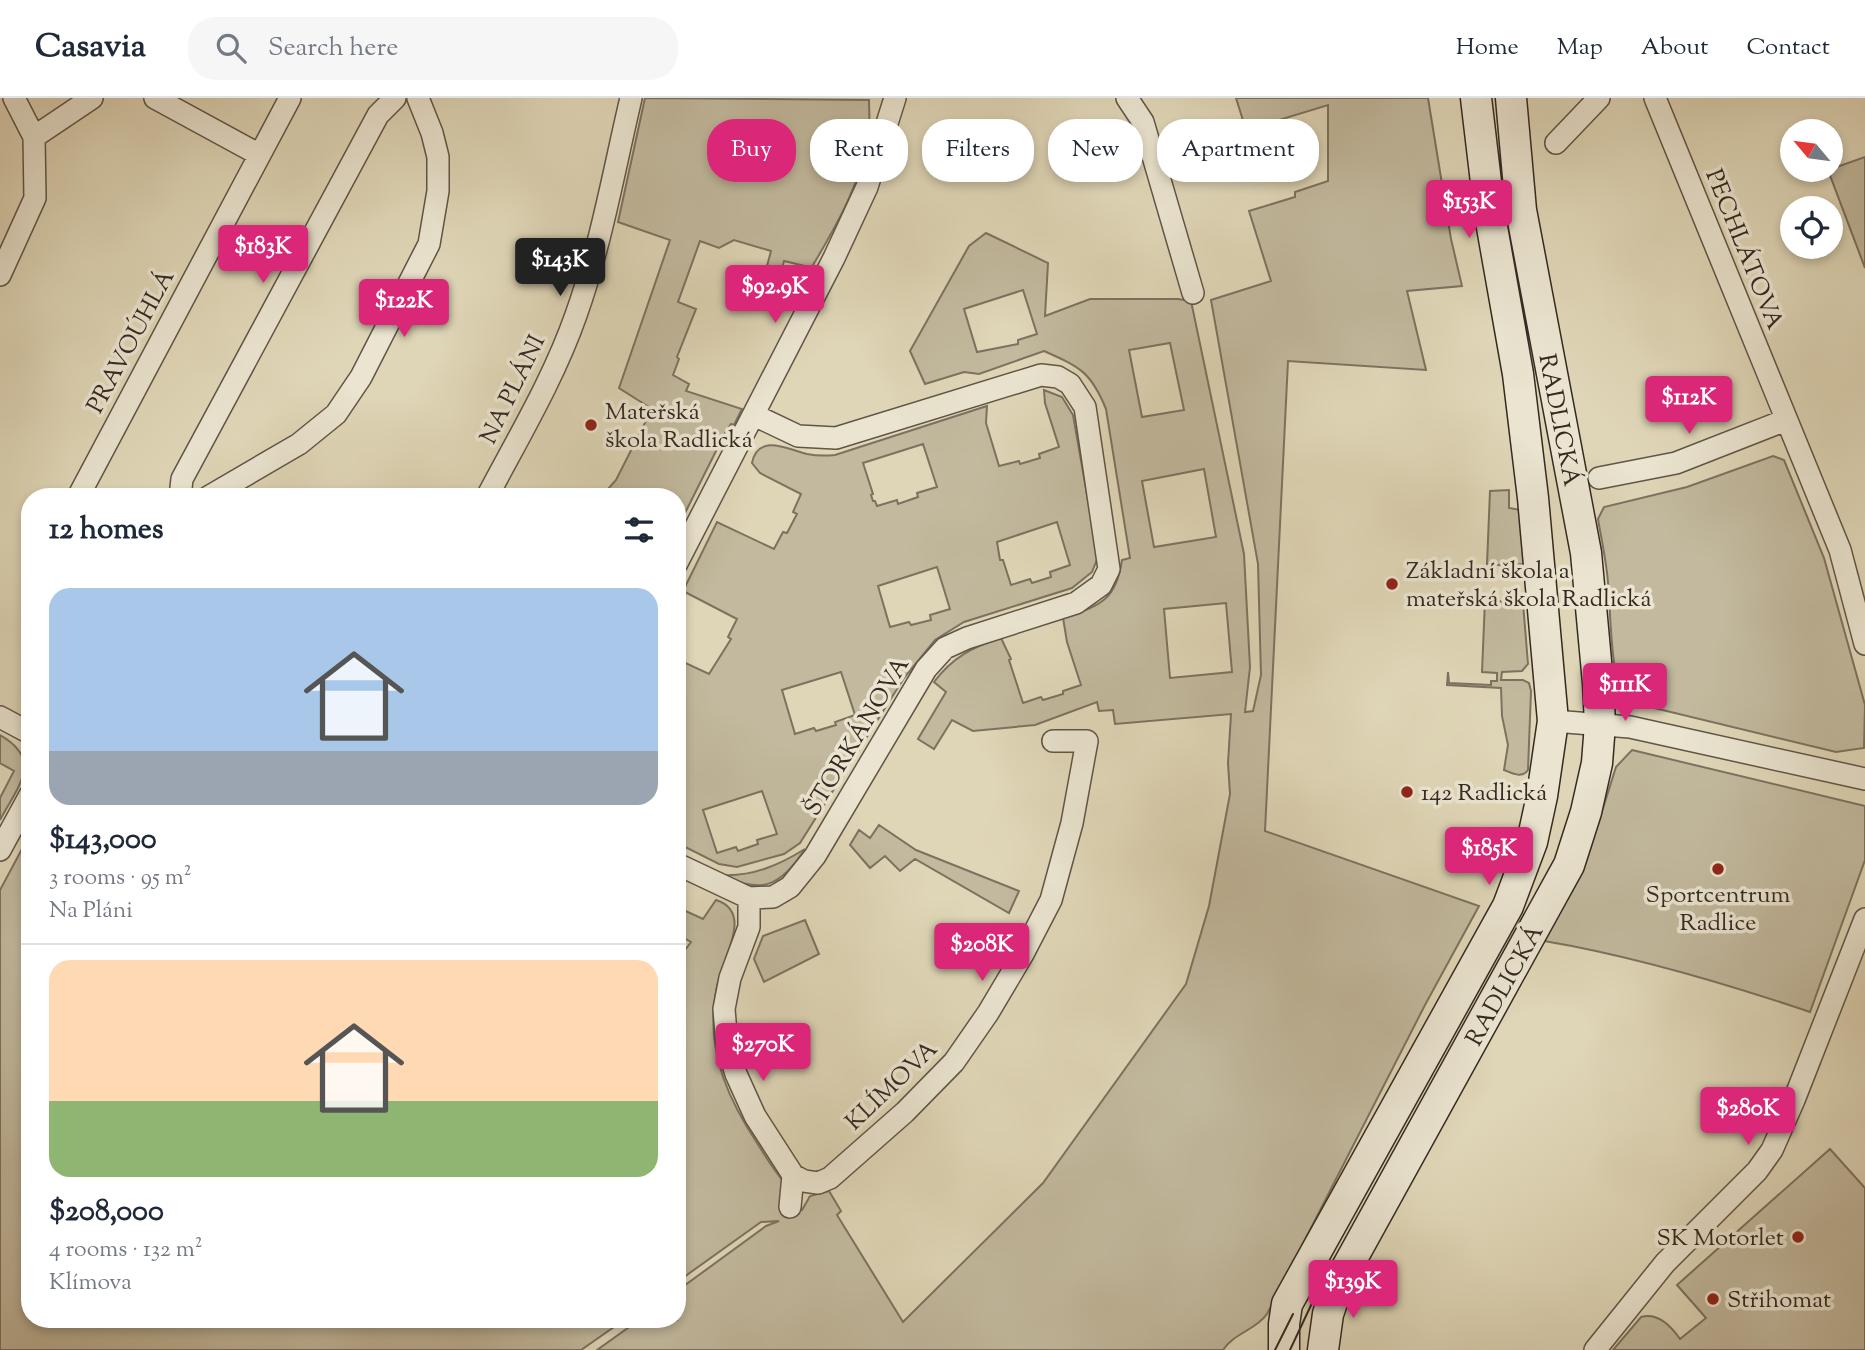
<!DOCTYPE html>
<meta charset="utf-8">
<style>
:root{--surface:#fff;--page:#f6f6f7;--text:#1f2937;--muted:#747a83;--line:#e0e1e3;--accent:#db2777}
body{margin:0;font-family:"Sorts Mill Goudy",serif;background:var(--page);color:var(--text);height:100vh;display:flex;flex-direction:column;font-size:26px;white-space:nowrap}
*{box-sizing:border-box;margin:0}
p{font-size:23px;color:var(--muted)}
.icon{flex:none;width:38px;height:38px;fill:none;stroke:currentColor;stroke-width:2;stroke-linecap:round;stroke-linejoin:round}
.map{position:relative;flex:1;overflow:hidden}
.panel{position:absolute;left:21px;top:390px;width:665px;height:840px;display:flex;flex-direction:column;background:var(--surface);border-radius:28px;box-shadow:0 4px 10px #0003}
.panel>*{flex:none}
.banner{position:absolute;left:707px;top:21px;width:665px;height:63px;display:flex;gap:14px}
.needle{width:46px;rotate:299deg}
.controls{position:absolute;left:1780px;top:21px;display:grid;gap:14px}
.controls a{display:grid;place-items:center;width:63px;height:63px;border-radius:50%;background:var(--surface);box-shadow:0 4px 10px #0003;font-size:35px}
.price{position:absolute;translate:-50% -60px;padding:0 16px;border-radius:7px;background:var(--accent);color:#fff;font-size:23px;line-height:46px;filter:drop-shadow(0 2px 4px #0008)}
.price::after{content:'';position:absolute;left:50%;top:42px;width:21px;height:16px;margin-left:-10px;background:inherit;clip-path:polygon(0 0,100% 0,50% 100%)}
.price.current{background:#222;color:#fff}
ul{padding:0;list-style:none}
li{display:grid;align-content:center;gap:14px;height:371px;padding:0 28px}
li+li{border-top:2px solid var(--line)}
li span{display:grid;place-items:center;height:217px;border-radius:21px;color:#555}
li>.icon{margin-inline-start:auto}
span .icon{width:126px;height:126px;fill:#fffc;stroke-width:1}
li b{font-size:30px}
h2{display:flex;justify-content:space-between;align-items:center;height:84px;padding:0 28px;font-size:30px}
.tag{padding:0 24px;border-radius:28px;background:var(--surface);box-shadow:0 4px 10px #0003;font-size:24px;line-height:63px}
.tag.current{background:var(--accent);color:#fff}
header{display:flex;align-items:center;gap:42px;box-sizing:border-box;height:98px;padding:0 35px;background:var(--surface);border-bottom:2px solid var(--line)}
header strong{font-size:33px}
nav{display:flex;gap:38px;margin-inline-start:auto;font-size:24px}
.search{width:490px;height:63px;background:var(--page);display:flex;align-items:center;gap:18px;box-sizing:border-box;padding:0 24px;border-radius:28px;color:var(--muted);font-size:26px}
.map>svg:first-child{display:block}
</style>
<header>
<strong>Casavia</strong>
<div class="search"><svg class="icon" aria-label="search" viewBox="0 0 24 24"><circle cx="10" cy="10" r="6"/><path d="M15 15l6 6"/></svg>Search here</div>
<nav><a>Home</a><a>Map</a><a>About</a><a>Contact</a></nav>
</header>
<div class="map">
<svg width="1865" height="1252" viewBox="0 0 1865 1252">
<rect width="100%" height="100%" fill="#dfd6b7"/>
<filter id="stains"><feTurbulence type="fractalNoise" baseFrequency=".00286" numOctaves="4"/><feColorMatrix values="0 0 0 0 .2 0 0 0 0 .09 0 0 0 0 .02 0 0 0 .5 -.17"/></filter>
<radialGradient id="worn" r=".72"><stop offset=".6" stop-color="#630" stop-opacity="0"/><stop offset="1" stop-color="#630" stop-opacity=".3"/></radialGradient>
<path fill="#c2b99e" stroke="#7c7260" stroke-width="2" fill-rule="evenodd" d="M645,0l224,2c0,10 1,22 0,33 -7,50 -36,99 -62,142l-4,-1 2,-8 -21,-5 -2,8 -15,-3 4,-15 -37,-11 -15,8 -19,-7 -22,61 18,7 -19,48 2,2 -6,16 16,9 -3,7 56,18 -8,16 -3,-1 -6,9 -48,96v-32h-76l15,-17 36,-71 -33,-21 51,-148 -52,-18z
M1236,0h192l23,141 11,47 -55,5 19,79 -138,-9 -23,470 214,75 -54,99 -158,309c-11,16 -33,19 -44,36h-626l42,-30h38v-29l89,-65 13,-5 -18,1 -84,60v-336l8,4 6,-8 -14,-8v-27l26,12 13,-19c35,11 11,51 4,75 -3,9 -5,21 -6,31 -5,51 16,96 43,137 9,14 17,28 28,40l-1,22 18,5 8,-14 19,-5 12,20 -4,4 66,107 140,-139 143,-199 23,-78 21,-112 -2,-31 3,-49 -116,10 -2,-14 -14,1 -2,-9 -62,23 -62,6 -21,-11 -18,29 -16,-10 28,-47 -12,-10c18,-24 38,-35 67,-44l10,21 -2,1 14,43 18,-6 2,3 20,-6v-3l18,-6 -14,-43 -4,-24c35,-12 53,-16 59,-58l8,-2 -24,-149c-15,-37 -26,-42 -62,-58l-65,23 -15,-2 -39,12 -15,-33 59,-105 17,-13 62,30 -3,53 45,-17h88l13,2 53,253 6,113 -5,45 8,-1 8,-36 -3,-111 -47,-264 60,-19 -22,-70 46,-14v-5l33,-11v-76l-82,25zM1023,192l14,44 -19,6v4l-41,8 -13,-43zM1170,245l14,67 -42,7 -13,-67zM1204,371l12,68 -62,10 -12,-66zM1226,505l6,69 -62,6 -6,-69z
M1865,59v111l-37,-98z
M1044,292l18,7 11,18 25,142 -6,15 -20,16 -108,34 -29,18 -31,38 -104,165 -16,11 -47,13 -18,-3 -42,-21v-184l32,15 22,-35 -3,-2 9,-18 -54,-28 34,-69 57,27 9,-17 4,1 10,-19 -4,-2 8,-18 -41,-21 -8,-10c6,-30 36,-14 55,-9 10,2 18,2 28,1l152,-49 -1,17 13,43 20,-5 1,3 20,-6 -1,-4 20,-7 -14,-44zM923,346l14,43 -20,6 1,4 -20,7 -1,-4 -20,6 -2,-5h-2l-2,-6 2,-1 -10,-31zM1057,424l13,43 -20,7 1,5 -19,6 -2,-4 -19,6 -8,-25h-3l-3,-18zM937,469l13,42 -20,6 1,5 -20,5 -2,-3 -19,5 -12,-41zM841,574l14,43 -20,7 1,3 -20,6 -2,-3 -19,6 -13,-44zM762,693l15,43 -20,6 1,4 -20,7 -2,-4 -19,6 -14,-43z
M1773,358l11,4 40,98 41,147 -1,43 -28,4 -190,-46c-10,-3 -18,-5 -23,-13 -14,-22 -12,-92 -16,-120 -2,-18 -6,-36 -9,-54l6,-12 83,-20z
M1509,392v18l12,2 5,54 -19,1v-4l-7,4 -13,-1 3,-73z
M1485,502l15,1 4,4 1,-2h18l5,61 -6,7 -20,1 -1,8h22l6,3 2,8 -3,79c-6,9 -16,3 -24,0l4,-25 -6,-29 -1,-28 -54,-3 1,-13 1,11 42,2v-4h6v-8l-15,-1z
M0,637c44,25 18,51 0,85v-22l14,-27 -14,-8z
M1632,652l233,56v54l-55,152c-86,-29 -176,-56 -266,-71l42,-79 30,-95z
M879,727l37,25 103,41 -10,22 -94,-54 -15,12 -15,-15 -15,12 -20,-23 9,-15 11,8z
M30,736v486h594l-43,30h-581v-460z
M805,751c-25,37 -42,46 -84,26 31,2 58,-10 84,-26z
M805,822l14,34 -55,28 -10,-23 9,-23z
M1830,1051l35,39v162h-252l28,-33c17,-5 30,9 39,22l26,-21 -29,-33z"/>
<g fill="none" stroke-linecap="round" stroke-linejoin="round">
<defs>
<path id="street" d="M155,0l103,56
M1127,0l16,24 50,171
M1655,0l185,452 25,94
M34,39l58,-39
M1556,45l43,-45
M0,177l35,-77 -1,-61 -20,-39
M1599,380l77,-15 110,-43
M78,399l212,-399
M180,399l2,-18 196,-364 17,-17
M208,399l91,-53 37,-30 25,-37 68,-133 9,-53v-34l-6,-24 -14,-35
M487,399c31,-59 67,-119 89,-182 25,-70 38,-145 55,-217
M677,465l157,-305 33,-71 28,-89
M0,619l30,16
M1553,623l77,6 235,52
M0,752l30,-55
M677,766l72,34 24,-1 17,-10 25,-31 111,-187 19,-21 22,-10 109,-35 25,-18 8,-16 -24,-162 -15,-23 -12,-7 -17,-2 -205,63 -38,-2 -44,-21
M749,800v29l-19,51 -6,31 3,36 9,29 19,42 38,59 11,6 14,2 12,-5 75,-66 49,-50 34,-49 35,-59 28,-54 21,-77 15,-82h-34
M790,1109l3,-32
M1595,1252l70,-87 92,-92 15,-21 22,-50 71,-181"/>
<path id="secondary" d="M1284,1252v-26l3,-20 221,-398 24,-64 10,-46 11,-75 -20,-223 -15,-124 -28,-158 -14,-118
M1323,1252l5,-36 11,-32 230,-417 17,-53 11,-49 3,-39 -2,-41 -12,-130 -65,-343 -10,-112"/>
</defs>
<use href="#street" stroke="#605547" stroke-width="24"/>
<use href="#secondary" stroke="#352a22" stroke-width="33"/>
<use href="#street" stroke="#eae4d0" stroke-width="21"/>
<use href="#secondary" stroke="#eae4d0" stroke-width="30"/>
<path stroke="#352a22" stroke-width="2" d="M1275,1252l18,-36
M1290,1252l23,-49"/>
</g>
<g fill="#8f2418" stroke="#eae4d0" stroke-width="2.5">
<circle cx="591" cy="327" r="7"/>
<circle cx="1392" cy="486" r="7"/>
<circle cx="1407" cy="694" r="7"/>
<circle cx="1718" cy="771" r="7"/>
<circle cx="1798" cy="1139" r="7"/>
<circle cx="1713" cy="1201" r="7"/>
</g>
<g text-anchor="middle" stroke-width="7" stroke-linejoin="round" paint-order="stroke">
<g font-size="24" fill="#352a22" stroke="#eae4d0">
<text transform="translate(1745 151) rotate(68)" y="8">PECHLÁTOVA</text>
<text transform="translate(130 243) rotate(-62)" y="8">PRAVOÚHLÁ</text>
<text transform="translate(512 291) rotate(-64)" y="8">NA PLÁNI</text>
<text transform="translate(1560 322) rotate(79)" y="8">RADLICKÁ</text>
<text transform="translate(856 638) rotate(-59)" y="8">ŠTORKÁNOVA</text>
<text transform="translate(1504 887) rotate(-61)" y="8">RADLICKÁ</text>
<text transform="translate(891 987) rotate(-44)" y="8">KLÍMOVA</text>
</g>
<g font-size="24" fill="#352a22" stroke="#eae4d0" text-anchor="start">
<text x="605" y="321">Mateřská<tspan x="605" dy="28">škola Radlická</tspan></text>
<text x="1406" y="480">Základní škola a<tspan x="1406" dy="28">mateřská škola Radlická</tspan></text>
<text x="1421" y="702">142 Radlická</text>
<text x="1718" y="804" text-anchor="middle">Sportcentrum<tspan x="1718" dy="28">Radlice</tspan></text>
<text x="1784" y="1147" text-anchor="end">SK Motorlet</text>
<text x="1727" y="1209">Střihomat</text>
</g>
</g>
<rect width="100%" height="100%" filter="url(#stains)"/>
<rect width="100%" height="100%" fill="url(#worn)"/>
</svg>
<div class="controls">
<a><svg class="needle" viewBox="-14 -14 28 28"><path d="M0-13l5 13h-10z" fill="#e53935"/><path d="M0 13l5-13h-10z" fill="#747a83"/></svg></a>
<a><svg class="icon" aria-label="locate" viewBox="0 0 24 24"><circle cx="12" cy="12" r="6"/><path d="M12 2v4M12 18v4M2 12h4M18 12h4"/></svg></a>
</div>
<b class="price" style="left:1469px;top:142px">$153K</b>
<b class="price" style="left:263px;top:187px">$183K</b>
<b class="price current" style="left:560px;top:200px">$143K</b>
<b class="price" style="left:775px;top:227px">$92.9K</b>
<b class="price" style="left:404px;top:241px">$122K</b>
<b class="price" style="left:1689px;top:338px">$112K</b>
<b class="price" style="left:1625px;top:625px">$111K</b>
<b class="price" style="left:1489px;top:789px">$185K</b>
<b class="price" style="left:982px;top:885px">$208K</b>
<b class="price" style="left:763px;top:985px">$270K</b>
<b class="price" style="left:1748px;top:1049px">$280K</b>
<b class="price" style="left:1353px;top:1222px">$139K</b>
<div class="banner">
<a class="tag current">Buy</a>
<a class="tag">Rent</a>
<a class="tag">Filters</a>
<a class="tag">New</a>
<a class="tag">Apartment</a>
</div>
<section class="panel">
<h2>12 homes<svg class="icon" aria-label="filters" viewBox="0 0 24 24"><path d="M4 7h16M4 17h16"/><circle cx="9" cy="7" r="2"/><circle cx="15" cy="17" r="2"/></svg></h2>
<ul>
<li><span style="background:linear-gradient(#a9c7e8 75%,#9aa5b1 0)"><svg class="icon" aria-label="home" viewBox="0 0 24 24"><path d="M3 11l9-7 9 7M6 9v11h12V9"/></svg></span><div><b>$143,000</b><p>3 rooms · 95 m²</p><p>Na Pláni</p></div></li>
<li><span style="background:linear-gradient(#ffd9b3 65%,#8fb573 0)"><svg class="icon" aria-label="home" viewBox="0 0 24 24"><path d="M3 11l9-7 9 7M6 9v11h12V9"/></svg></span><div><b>$208,000</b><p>4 rooms · 132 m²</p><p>Klímova</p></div></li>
</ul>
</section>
</div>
